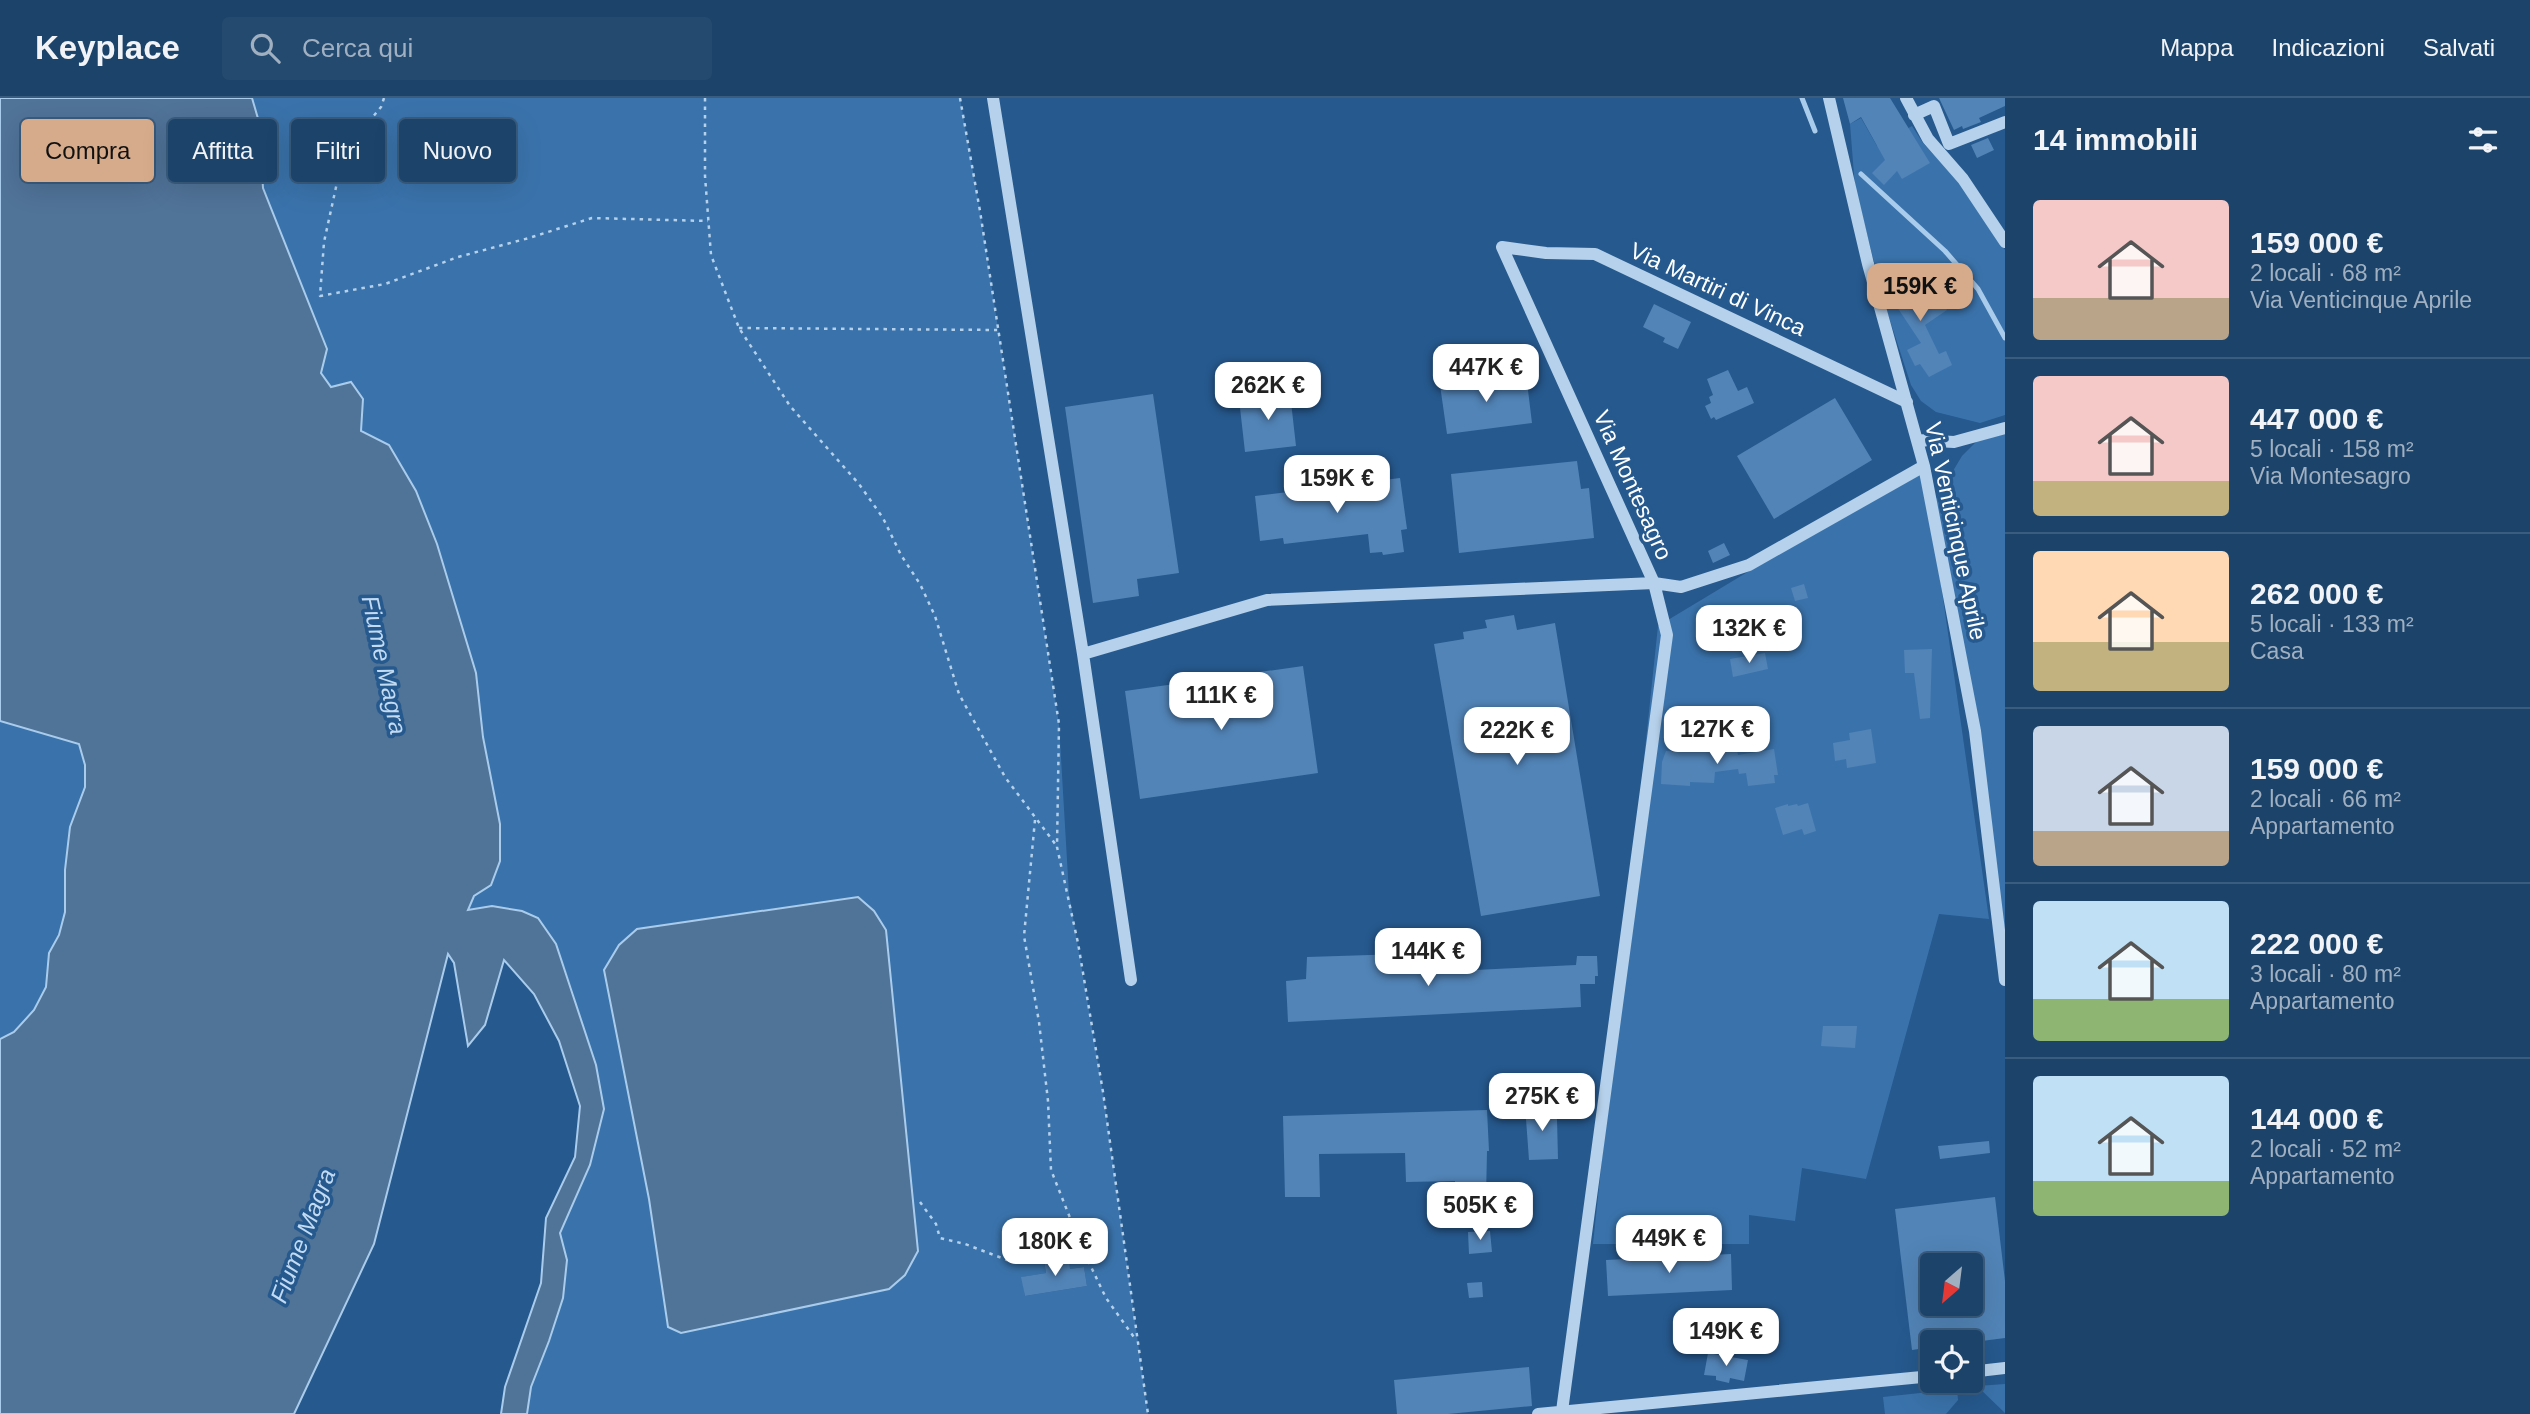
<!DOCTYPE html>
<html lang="it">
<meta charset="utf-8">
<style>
:root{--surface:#1c436a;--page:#254a70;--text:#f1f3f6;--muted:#a0b0c1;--line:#3a5c7e;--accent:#d6ab8b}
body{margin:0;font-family:Arial,sans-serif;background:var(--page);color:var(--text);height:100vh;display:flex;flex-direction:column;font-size:26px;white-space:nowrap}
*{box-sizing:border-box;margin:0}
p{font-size:23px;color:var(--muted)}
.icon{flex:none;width:38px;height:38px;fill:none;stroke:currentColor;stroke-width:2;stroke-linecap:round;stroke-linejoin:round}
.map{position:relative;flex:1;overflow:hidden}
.side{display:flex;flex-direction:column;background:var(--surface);width:525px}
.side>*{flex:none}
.hud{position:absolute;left:21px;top:21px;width:665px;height:63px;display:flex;gap:14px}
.needle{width:46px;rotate:208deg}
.fabs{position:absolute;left:1920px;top:1155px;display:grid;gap:14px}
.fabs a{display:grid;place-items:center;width:63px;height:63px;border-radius:7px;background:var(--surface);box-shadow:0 7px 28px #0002,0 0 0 2px var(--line);font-size:35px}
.price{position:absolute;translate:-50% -60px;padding:0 16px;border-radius:14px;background:#fff;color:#222;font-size:23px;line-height:46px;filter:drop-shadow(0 2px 4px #0008)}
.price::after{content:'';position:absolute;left:50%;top:42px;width:21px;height:16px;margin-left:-10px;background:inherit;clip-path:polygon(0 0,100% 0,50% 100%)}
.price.current{background:var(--accent);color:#111}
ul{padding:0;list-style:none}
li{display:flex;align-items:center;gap:21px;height:175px;padding:0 28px}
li+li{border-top:2px solid var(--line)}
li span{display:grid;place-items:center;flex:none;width:196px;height:140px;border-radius:7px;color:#555}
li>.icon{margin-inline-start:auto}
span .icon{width:84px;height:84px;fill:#fffc;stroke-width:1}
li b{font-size:30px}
h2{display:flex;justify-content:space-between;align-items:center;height:84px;padding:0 28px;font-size:30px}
.pill{padding:0 24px;border-radius:7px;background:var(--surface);box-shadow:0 7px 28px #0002,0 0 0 2px var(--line);font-size:24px;line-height:63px}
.pill.current{background:var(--accent);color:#111}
header{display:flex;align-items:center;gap:42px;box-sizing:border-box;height:98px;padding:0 35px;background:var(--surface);border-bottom:2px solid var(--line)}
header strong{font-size:33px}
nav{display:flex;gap:38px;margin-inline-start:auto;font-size:24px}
.search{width:490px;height:63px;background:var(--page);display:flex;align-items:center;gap:18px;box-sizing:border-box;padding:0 24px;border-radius:7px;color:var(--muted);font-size:26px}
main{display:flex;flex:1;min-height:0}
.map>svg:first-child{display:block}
</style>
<header>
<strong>Keyplace</strong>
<div class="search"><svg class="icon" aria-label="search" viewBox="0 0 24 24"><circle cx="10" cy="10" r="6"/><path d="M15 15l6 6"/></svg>Cerca qui</div>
<nav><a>Mappa</a><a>Indicazioni</a><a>Salvati</a></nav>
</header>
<main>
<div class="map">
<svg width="2005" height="1316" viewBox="0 0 2005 1316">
<rect width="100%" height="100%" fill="#26598e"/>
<path fill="#3a73ab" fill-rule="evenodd" d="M252,0h708l20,113 79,513 10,170 34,198 45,322h-621l4,-27 18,-46 18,-81 -7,-27 30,-68 14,-56 -31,-117 -17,-48 -18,-26 -71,-7 7,-15 17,-11 -8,-148 -7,-64 -39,-129 -21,-53 -27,-46 -28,-14 2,-32 -32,-12 -10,-14 6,-24 -64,-161 -4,-66zM649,1101l53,129 -21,5 -13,-7zM1068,1159l2,12 14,-2 3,19 -62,10 -3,-19 24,-4 -2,-12z
M1861,20l16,28 35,-20 11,17 36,39 46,68v165l-25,8 -44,-11 -15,-11 -10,-16 -26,-80 -30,-118 -5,-63z
M2005,332v501l-72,-427 29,-48 19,-19z
M1924,368l65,453 -50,-5 -73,265 -64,-11 -7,53 -46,-6v29h-156l65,-618z
M0,623l79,23 6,21v22l-15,40 -5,43v42l-6,23 -10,18 -3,34 -11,23 -21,22 -14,7z
M2005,1286v29l-28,-27z
M1957,1291l1,11 -12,14h-61l-2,-17z"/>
<path fill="#507398" stroke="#aaccec" stroke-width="2" d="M0,0h252l7,24 4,66 64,161 -6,24 10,14 20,-5 12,17 -2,32 28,14 27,46 21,53 39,129 7,64 17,87v37l-9,24 -17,11 -6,14 24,-4 30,5 16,7 18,26 40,121 8,44 -14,56 -30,68 7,27 -4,38 -14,43 -18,46 -4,27h-26l4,-27 36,-104 5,-65 29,-61 5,-51 -21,-65 -25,-47 -30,-34 -19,65 -17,21 -14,-83 -6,-9 -74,290 -80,170h-294v-375l14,-7 20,-22 12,-23 3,-34 10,-18 6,-23v-42l5,-43 15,-40v-22l-6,-21 -79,-23z
M858,799l16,14 12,19 32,321 -13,24 -16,14 -208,44 -13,-6 -19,-128 -45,-229 15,-25 18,-16z"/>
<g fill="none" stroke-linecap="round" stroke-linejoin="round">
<path stroke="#aaccec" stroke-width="5" d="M1802,0l13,33
M1861,76l84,77 33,38 27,49"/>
</g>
<path fill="#5284b7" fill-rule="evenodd" d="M1843,0h47l40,65 -28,16 -5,-8 -13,14 -12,-12 13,-13 -24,-43 -11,7z
M1939,0h66v8l-26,12 2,4 -18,7 -1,-3 -8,4z
M1988,40l6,12 -17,8 -6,-13z
M1902,176l14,22 16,-9 15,23 -22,15 14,29 7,-3 6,14 -23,12 -9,-13 -5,2 -8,-16 14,-7 -38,-57z
M1654,206l37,18 -13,27 -15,-7 2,-4 -22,-11z
M1728,272l10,21 9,-4 7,16 -38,17 -2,-3 -3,2 -6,-13 6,-3 -2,-6 4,-2 -6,-16z
M1526,276l6,49 -85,11 -7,-49z
M1290,295l6,53 -51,6 -6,-53z
M1153,296l26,179 -42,6 2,17 -46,7 -28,-196z
M1835,300l37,62 -98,59 -37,-63z
M1577,363l4,28 8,-1 5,50 -135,15 -8,-79z
M1400,380l7,51 -6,1 3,22 -21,3 -1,-3 -12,1 -2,-19 -84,10 -1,-6 -23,3 -5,-45z
M1724,445l6,12 -17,8 -5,-12z
M1804,486l4,14 -13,3 -4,-13z
M1514,517l3,15 38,-7 45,273 -119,20 -47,-272 30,-5 -1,-7 24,-4 -2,-8z
M1932,551l-2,69 -10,1 -6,-46h-9l-1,-23z
M1765,555l3,16 -35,8 -3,-18z
M1303,568l15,107 -178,26 -15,-108z
M1871,631l5,34 -29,5 -1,-9 -11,2 -2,-18 17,-3 -1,-7z
M1736,648l2,9 36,-6 4,26h-4l1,8 -27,3 -2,-13 -7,1 -1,-5 -23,3 -1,11 -24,-1v4l-29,-2 1,-22 4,-11 26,1v-5l25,2z
M1808,705l8,28 -12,4 -2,-6 -19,6 -8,-27 13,-4v2l9,-2 1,2z
M1433,855l1,19 142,-7 1,-9h20l1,20h-3v8h-15l1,23 -293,15 -2,-41 20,-2 1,-22z
M1823,928h34l-2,22 -34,-2z
M1552,1005l1,14 4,2 1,40 -29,1 -3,-41h2v-11l11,-1v-3z
M1487,1012l2,41h-2l-1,47h-22l1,-3h-10v-14l-49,1 -1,-29 -86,1 1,43h-35l-2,-81z
M1989,1043l1,12 -50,6 -2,-13z
M1995,1099l10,84v57l-31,4h-42v5l-20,3 -17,-141zM1932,1167h38v39h-38z
M1490,1133l2,21 -23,2 -1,-22z
M1731,1156l1,36 -124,6 -2,-36z
M1069,1159l1,12 14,-2 3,19 -62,10 -4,-19 25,-4 -2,-12z
M1482,1184l1,15 -14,1 -2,-15z
M1708,1255l40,7 -4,21 -14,-3 -1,5 -13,-3v-4l-12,-1z
M1529,1269l3,39 -84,8h-51l-3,-34z"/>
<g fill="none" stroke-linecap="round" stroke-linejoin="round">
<path stroke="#b6d1eb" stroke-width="2.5" stroke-dasharray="3.5 5" stroke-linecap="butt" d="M384,0l-3,9 -14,17 -27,45 -16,73 -4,54 65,-12 73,-27 71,-19 63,-20 116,3
M705,0v78l6,79 28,73 51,78 69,78 24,34 18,37 19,29 15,32 24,78 46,83 51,68
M960,0l20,113 79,513 -2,123 21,96 25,149 45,322
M739,230l258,2
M1035,722l-11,116 15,86 9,79 3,69 31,78 24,50 30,42
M920,1104l16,22 4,14 25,6 42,16 35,-15 17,-5 23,8"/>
<path stroke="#b6d1eb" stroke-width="12" d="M993,0l90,556 48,326
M1829,0l39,166 56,202 51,265 30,249
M1906,0l22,41 35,40 42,63
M1914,17l20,-9 15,38 56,-22
M1502,149l152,336 27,4 68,-22 175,-99
M1502,149l44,6 49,1 312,148
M1917,342l37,2 51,-14
M1083,556l184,-54 387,-17 13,52 -105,776
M1970,1274l35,-4
M1538,1316l394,-38"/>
</g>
<g text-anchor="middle" stroke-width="7" stroke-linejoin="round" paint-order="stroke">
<g font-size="23" fill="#fff" stroke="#26598e">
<text transform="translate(1718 191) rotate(25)" y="8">Via Martiri di Vinca</text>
<text transform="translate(1633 387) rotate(66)" y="8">Via Montesagro</text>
<text transform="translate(1956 433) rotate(78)" y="8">Via Venticinque Aprile</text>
</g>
<g font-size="24" font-style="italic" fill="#c2daf2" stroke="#26598e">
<text transform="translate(384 567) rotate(78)" y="8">Fiume Magra</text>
<text transform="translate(303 1138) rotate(-69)" y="8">Fiume Magra</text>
</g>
</g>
</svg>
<div class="fabs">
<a><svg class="needle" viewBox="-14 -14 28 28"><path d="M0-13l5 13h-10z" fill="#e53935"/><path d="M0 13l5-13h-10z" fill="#a0b0c1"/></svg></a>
<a><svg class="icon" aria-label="locate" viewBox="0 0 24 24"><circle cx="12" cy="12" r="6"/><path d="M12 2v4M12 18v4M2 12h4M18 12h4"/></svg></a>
</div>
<b class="price current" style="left:1920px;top:225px">159K €</b>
<b class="price" style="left:1486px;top:306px">447K €</b>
<b class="price" style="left:1268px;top:324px">262K €</b>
<b class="price" style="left:1337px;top:417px">159K €</b>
<b class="price" style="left:1749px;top:567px">132K €</b>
<b class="price" style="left:1221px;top:634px">111K €</b>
<b class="price" style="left:1717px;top:668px">127K €</b>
<b class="price" style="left:1517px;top:669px">222K €</b>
<b class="price" style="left:1428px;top:890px">144K €</b>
<b class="price" style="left:1542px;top:1035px">275K €</b>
<b class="price" style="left:1480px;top:1144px">505K €</b>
<b class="price" style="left:1669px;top:1177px">449K €</b>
<b class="price" style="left:1055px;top:1180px">180K €</b>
<b class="price" style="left:1726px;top:1270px">149K €</b>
<div class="hud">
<a class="pill current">Compra</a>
<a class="pill">Affitta</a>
<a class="pill">Filtri</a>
<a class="pill">Nuovo</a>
</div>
</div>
<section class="side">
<h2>14 immobili<svg class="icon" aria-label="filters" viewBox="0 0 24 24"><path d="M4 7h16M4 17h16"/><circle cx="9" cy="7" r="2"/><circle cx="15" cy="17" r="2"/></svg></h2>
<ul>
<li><span style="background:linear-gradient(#f6c9c9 70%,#b9a48a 0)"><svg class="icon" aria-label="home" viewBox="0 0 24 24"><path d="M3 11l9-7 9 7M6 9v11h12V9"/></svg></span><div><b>159 000 €</b><p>2 locali · 68 m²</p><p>Via Venticinque Aprile</p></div></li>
<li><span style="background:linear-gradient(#f6c9c9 75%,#c2b280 0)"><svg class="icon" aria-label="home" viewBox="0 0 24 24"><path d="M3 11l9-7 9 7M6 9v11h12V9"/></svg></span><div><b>447 000 €</b><p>5 locali · 158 m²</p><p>Via Montesagro</p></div></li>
<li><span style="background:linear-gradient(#ffd9b3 65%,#c2b280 0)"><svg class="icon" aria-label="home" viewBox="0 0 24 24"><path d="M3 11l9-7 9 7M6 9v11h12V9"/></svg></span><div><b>262 000 €</b><p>5 locali · 133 m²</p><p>Casa</p></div></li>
<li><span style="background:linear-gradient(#c9d6e8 75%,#b9a48a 0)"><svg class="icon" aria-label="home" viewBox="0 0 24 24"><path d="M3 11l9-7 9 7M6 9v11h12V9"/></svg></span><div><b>159 000 €</b><p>2 locali · 66 m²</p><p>Appartamento</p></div></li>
<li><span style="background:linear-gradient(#bfe0f5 70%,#8fb573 0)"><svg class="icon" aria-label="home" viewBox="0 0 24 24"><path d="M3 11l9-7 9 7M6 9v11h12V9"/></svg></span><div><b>222 000 €</b><p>3 locali · 80 m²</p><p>Appartamento</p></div></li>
<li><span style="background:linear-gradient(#bfe0f5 75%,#8fb573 0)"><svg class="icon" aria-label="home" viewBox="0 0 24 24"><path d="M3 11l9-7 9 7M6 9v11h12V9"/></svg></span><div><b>144 000 €</b><p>2 locali · 52 m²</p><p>Appartamento</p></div></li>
</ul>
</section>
</main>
